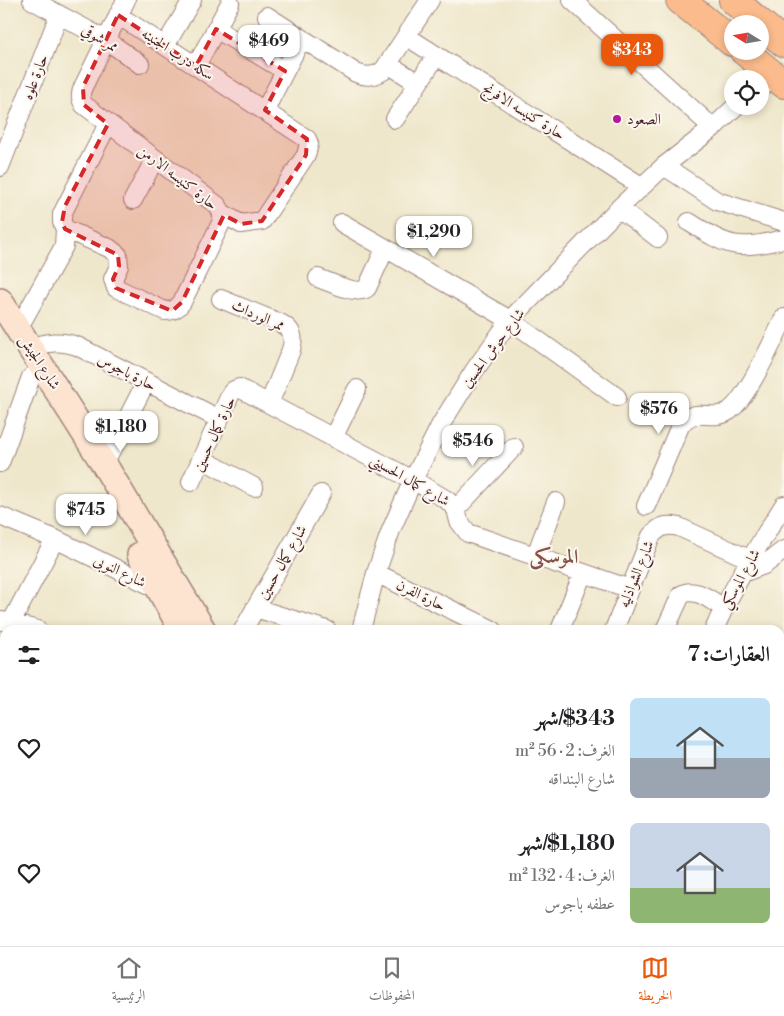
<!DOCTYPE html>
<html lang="ar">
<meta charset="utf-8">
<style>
:root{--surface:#fff;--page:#f6f6f6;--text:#202124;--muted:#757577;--line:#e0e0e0;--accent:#ea580c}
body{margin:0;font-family:"Libre Bodoni",Amiri,serif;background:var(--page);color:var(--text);direction:rtl;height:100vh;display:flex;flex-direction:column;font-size:19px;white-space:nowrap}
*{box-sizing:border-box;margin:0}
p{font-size:16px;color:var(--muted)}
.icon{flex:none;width:28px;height:28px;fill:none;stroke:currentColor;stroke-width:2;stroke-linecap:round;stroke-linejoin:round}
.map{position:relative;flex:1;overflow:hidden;direction:ltr}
.sheet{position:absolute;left:0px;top:625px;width:785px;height:321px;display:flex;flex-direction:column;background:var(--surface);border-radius:15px 15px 0 0;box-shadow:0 2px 8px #0003;direction:rtl}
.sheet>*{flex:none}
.needle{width:32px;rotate:281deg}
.controls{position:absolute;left:724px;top:15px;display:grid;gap:10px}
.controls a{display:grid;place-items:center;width:45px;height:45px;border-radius:50%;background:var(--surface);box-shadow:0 2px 8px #0003;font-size:25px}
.price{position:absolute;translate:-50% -42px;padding:0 11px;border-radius:10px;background:#fff;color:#222;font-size:16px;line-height:32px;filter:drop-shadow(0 1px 2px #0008)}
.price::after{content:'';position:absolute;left:50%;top:30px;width:15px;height:11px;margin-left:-8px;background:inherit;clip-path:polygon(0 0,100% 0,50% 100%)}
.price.selected{background:var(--accent);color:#fff}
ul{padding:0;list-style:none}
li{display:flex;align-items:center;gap:15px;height:125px;padding:0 15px}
li span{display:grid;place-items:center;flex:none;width:140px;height:100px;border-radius:8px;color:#555}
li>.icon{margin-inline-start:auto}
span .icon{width:60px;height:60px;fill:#fffc;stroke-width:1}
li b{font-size:21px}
h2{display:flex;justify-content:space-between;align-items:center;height:60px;padding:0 15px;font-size:21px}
.menu{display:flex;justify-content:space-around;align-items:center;height:70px;border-top:1px solid var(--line);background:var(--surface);font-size:14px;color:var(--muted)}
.menu a{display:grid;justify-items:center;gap:2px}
.menu .selected{color:var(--accent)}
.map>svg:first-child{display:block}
</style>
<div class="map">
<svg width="784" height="946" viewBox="0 0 784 946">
<rect width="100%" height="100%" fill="#fbf7ec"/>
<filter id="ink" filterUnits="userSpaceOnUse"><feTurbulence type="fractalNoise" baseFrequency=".02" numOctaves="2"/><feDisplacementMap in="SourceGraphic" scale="10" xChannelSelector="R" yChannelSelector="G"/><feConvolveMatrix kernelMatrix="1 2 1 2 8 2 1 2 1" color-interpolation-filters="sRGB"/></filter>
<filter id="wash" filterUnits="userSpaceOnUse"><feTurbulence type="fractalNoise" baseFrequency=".0096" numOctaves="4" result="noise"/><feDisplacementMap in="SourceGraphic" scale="20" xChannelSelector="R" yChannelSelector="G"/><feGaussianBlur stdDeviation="1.12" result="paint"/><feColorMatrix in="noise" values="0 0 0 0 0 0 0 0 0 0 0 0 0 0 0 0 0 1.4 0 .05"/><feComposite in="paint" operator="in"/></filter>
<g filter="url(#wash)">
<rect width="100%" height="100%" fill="#efe7cb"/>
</g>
<g filter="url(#ink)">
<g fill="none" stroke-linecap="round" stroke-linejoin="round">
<defs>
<path id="minor" d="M32,0l74,40 34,24
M572,0l141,128
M118,15l189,124 2,5 -3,11 -44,66 -21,3 -19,-11
M267,16l89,57c10,4 17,4 27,-2l47,-71
M216,29l69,42
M406,36l235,150
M165,46l27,-46
M388,64l30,19
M196,66l34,-63
M760,88l16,-11
M265,110l37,-72
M395,119l41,-63
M664,166l53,35 67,21
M0,167l59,-152
M133,200l22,-41
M619,208l39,30
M689,222c41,26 48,28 95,17
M342,223l168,97 107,77
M65,229l44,19 9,7 1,11 -6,13 3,9 49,23c8,0 12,-2 17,-9l40,-81v-8l-4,-7 -134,-101c-4,-7 -4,-11 -1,-18l43,-87
M318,278c12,4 39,18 49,10l18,-39
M221,299l59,24c12,6 15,14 11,27l-22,54
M18,329l46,-83 1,-17 -3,-7v-8l46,-90
M30,348c18,-6 29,-8 47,-2l142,73
M333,438l24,-49
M202,459l52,28
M0,463l31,-86
M104,464l42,-82
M191,482l40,-89 3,-3 5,-2 174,92 34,20 9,9 3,12 9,12 162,56
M646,506l34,-80c15,-22 30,-3 49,-15 18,-12 45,-72 55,-93
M456,509l58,-62
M0,516l55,23 103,50
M535,557l21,-55
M376,573l117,57
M742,573l22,-8 20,-15
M255,608l72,22
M2,621l36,9
M11,623l44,-84
M243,630l78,-136
M361,630l15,-57 15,-43 22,-50 28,-56 33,-53 36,-51 109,-112 45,-42 49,-38 23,-22
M560,630l23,-57
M614,630l37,-94c9,-10 15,-12 28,-9l70,32
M665,630l16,-35c14,-9 30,6 43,13
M714,630c19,-44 44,-85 70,-125
M780,757l4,1
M0,782l5,2
M780,852l4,2
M0,864l5,2
M462,942l8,4
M74,946l3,-5
M165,946l2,-5
M583,946l2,-5
M672,946l1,-5"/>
<path id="secondary" d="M0,301l104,163 99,166
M140,555l42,75
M352,941l3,5
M377,941l3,5"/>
<path id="primary" d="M680,0l52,42
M733,0l51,43
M744,51l40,33"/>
</defs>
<use href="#minor" stroke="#9c837b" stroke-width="20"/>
<use href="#secondary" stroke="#9c837b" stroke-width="28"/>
<use href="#primary" stroke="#9c837b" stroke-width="30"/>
<use href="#minor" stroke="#fff" stroke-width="18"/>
<use href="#secondary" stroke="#fde4d1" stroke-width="25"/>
<use href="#primary" stroke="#fbbb8c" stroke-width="28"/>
</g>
</g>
<path fill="#d62828" fill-opacity="0.2" stroke="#d62828" stroke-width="4" stroke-dasharray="10 6" stroke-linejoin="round" d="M118,15l78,51 20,-37 69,42 -20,39 42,29 -1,16 -44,66 -21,3 -17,-9 -42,87 -10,9 -56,-23 -3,-9 6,-13 -1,-11 -53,-26 -3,-7 3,-16 43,-82 -24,-19 -1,-18z"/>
<circle fill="#b5179e" stroke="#fbf7ec" stroke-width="2" cx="617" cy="119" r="5"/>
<g text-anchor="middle" stroke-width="4" stroke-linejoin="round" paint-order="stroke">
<g font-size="15" fill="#4a1f2b" stroke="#fbf7ec">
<text transform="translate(100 38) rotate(31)" y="5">ممر شوقي</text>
<text transform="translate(178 54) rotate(33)" y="5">سكه درب الجنينه</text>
<text transform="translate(35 77) rotate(-69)" y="5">حارة علوه</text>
<text transform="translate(524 111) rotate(32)" y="5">حارة كنيسه الافرنج</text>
<text transform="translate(178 177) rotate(38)" y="5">حارة كنيسه الارمن</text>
<text transform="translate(258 315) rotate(24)" y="5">ممر الورداث</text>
<text transform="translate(493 348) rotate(-53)" y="5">شارع حوش الحسين</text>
<text transform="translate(40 362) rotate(57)" y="5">شارع الجيش</text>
<text transform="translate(127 372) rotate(27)" y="5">حارة باجوس</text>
<text transform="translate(214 434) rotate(-65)" y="5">حارة كمال حسين</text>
<text transform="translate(410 480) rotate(30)" y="5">شارع كمال الحسيني</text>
<text transform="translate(282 562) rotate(-60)" y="5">شارع كمال حسين</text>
<text transform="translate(120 571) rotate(26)" y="5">شارع النوبى</text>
<text transform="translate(636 574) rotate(-68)" y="5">شارع الشواذليه</text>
<text transform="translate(740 579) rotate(-61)" y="5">شارع الموسكي</text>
<text transform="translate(421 595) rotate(26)" y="5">حارة الفرن</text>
</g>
<g font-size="15" fill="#4a1f2b" stroke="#fbf7ec" text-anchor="start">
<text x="627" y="124">الصعود</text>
</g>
<g font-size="20" font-weight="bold" fill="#86514d" stroke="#fbf7ec">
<text x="554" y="563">الموسكى</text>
</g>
</g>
</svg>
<div class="controls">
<a><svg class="needle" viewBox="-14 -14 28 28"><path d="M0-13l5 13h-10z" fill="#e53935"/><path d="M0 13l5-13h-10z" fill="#757577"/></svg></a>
<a><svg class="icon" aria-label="locate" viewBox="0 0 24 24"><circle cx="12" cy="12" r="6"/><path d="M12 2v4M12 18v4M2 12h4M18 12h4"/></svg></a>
</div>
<b class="price" style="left:269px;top:67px">$469</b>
<b class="price selected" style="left:632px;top:76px">$343</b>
<b class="price" style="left:434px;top:258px">$1,290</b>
<b class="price" style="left:659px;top:435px">$576</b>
<b class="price" style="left:121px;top:453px">$1,180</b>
<b class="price" style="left:473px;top:467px">$546</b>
<b class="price" style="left:86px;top:536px">$745</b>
<section class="sheet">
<h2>العقارات: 7<svg class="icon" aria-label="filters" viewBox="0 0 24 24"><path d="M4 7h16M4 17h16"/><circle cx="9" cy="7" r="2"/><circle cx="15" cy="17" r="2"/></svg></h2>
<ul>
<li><span style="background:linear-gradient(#bfe0f5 60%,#9aa5b1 0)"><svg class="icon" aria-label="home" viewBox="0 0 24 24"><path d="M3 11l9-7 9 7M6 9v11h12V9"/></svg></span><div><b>$343/شهر</b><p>الغرف: 2 · 56 m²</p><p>شارع البنداقه</p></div><svg class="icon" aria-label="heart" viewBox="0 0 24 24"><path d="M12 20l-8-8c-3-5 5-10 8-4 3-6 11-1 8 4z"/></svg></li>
<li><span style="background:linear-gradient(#c9d6e8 65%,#8fb573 0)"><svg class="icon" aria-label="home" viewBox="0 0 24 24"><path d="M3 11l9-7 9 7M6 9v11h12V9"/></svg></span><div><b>$1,180/شهر</b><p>الغرف: 4 · 132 m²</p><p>عطفه باجوس</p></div><svg class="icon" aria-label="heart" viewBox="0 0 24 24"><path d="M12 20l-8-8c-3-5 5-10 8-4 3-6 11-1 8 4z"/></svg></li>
</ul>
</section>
</div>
<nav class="menu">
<a class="selected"><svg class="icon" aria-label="map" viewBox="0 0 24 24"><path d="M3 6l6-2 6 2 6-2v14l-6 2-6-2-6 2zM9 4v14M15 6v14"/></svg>الخريطة</a>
<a><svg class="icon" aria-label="saved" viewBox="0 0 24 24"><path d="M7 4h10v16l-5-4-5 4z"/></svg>المحفوظات</a>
<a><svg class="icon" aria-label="home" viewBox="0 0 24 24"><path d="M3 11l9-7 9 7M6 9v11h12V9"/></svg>الرئيسية</a>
</nav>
